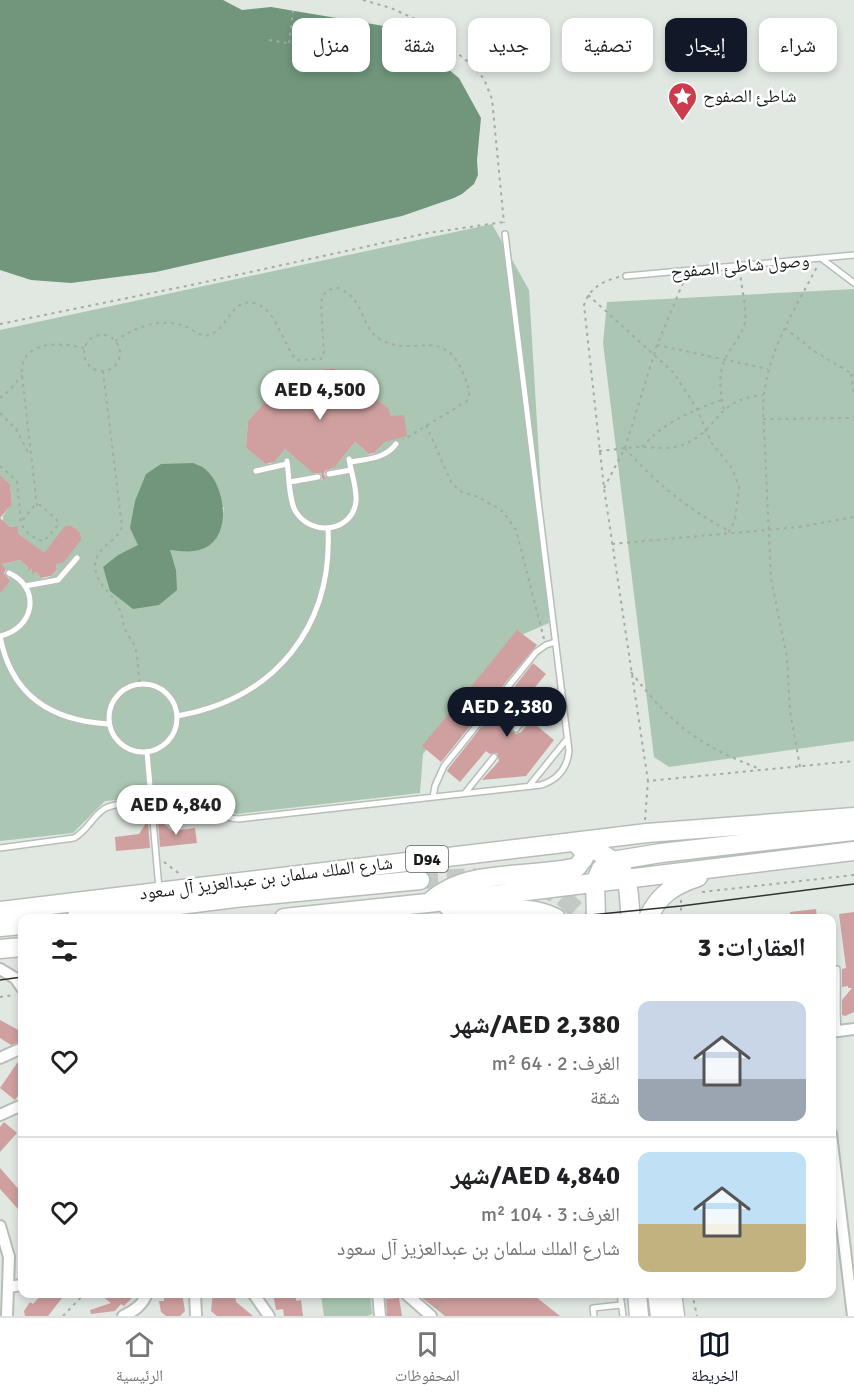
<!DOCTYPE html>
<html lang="ar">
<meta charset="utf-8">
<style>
:root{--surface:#fff;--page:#f2f2f2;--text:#202124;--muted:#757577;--line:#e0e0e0;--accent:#111827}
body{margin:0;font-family:Signika,"Noto Naskh Arabic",sans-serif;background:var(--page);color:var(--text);direction:rtl;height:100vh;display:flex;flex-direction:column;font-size:22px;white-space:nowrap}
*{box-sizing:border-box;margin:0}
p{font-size:20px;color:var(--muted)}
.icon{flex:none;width:33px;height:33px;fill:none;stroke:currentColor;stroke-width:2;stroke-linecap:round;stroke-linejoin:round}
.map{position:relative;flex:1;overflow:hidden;direction:ltr}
.side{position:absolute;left:18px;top:914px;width:818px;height:384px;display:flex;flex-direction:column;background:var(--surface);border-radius:12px;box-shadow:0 3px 9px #0003;direction:rtl}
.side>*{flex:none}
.guide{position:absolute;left:18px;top:18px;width:819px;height:54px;direction:rtl;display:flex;gap:12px}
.price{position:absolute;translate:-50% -51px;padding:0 14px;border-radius:21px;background:#fff;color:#222;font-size:20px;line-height:39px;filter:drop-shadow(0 2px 3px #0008)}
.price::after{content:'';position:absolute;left:50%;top:36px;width:18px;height:14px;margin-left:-9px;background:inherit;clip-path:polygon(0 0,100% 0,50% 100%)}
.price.current{background:var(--accent);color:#fff}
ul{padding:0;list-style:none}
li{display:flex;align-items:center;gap:18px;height:150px;padding:0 30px}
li+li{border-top:2px solid var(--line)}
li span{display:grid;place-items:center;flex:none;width:168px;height:120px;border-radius:12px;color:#555}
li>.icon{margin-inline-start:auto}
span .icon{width:72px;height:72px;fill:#fffc;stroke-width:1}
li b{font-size:26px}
h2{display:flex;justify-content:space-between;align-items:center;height:72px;padding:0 30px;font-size:26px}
.tag{padding:0 21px;border-radius:12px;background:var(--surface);box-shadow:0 3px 9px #0003;font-size:21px;line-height:54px}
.tag.current{background:var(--accent);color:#fff}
.tab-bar{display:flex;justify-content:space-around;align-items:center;height:84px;border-top:2px solid var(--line);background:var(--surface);font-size:16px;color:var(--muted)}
.tab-bar a{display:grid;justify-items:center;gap:3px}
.tab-bar .current{color:var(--accent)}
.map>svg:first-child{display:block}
</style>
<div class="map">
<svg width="854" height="1316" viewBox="0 0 854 1316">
<rect width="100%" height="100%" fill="#e1e8e2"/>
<path fill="#abc7b3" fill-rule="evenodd" d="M492,224l37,66 20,333 -30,13 -96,118 -3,39 -183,21 -41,-21 -91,8 -32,32 -73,8v-249l9,-9v-10l-7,-9 18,-4 8,7 -1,3 5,-1v4l4,-1 6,7 8,-2 7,-6 -1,-7 24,-32 -8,-6h-7l-18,30 -29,-23v-7l-8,1 -7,-6v-5l9,-13 -2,-19 -10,-9v-145zM334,368l12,10 3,8 7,-1 31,23 4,8 -6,26 -14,14 -16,-14 -32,39 -38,-32 -16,17 -23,-18 2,-27 43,-48zM224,507l-3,21 -7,13 -29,10 -16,-1 7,20 -58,-15z
M854,289v452l-185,26 -15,-10 -51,-414 4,-41z
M328,1293h42l2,21 -4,2h-44l-3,-21z"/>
<path fill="#71967c" d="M0,0h223l19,10 29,-3 113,19 19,7 56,45 22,40 -4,42 1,15 -4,9 -12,10 -8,4 -52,18 -246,56 -85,11 -40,-3 -31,-10z
M193,463c4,2 9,3 12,6 21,17 28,69 -3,80 -10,4 -22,2 -32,1l6,20 1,20 -18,15 -26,4 -23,-18 -7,-24 15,-12 20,-10 -8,-17 5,-27 11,-27 15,-10z"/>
<path fill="#cfa09f" d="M334,368l13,10 2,8 7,-1 32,23 3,8 13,-1 3,21 -22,6 -11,11 -5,1 -14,-12 -21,26 -9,3 -1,3 2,4 -3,3 -2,-8h-8l-28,-24 -11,13 -8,2 -20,-16 2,-27 43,-48z
M0,475l10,9 2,20 -12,14 10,9 8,-1v7l26,20 21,-27h7l8,6 1,8 -17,22 -8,2 1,6 -6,6 -10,2 -5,-6 -4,2v-5l-5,2 1,-4 -8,-7 -18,4 4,5 -2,4 5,6v4l-9,10z
M517,630l20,15 -52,62 -19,-14z
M533,663l13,11 -39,47 6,4 -2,5 5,4 5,-2 10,-11 23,19 -28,36 -44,4 17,-19 -2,-8 -7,1 -4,-3 -26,31 -13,-11 2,-3 33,-42 1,1z
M456,705l19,15 -34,42 -19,-16z
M161,821l11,10 23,-3 2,15 -37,4 -2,-25z
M146,823h2l2,25 -34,3 -1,-14 24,-3z
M816,909l1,9h-27v-6z
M854,912v100l-9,4 -3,-1v-15l10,-12h-4v-2l-6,1v-18l4,-1 -7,-54z
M0,1020l22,12v9l-11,4 -11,-7z
M22,1056v34l-7,10 -15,-12z
M4,1122l13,11 -17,19v-25z
M0,1168l22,25v12l-4,4 -18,-20z
M43,1293h23l-18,23h-23l-1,-5 6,-9 3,2z
M98,1293h39l-13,13 -3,-2 -6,7 -24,3 -1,-4 21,-7z
M164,1293h18l3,18 -5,5h-14l-5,-4 -2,-11h5z
M213,1293h22l1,9 17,14h-36l-6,-5z
M273,1293l23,1v7l5,-1 2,16h-19l-1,-7 -7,1z
M416,1293h115l29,23h-115z
M399,1298l3,18h-15l-1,-17z"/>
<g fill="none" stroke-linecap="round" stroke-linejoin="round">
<path stroke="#c3c9c4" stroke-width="18" stroke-dasharray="18 9" stroke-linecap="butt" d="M420,880l56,-3
M538,886l24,11 24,21"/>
<defs>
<path id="lane" d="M821,258l33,25
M626,276l228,-21
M287,461c2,14 2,41 9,51 16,25 57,20 60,-11 1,-13 -5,-29 -7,-42
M350,462c17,-3 35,-3 46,-18
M256,471l31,-7
M329,474l22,-4
M290,482l28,-5
M25,586l33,-6 19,-22
M0,636c11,60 52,85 109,88
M0,636c34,-7 42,-48 9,-63
M109 718a34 34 0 1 1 68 0a34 34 0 1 1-68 0Z
M177,716c98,-17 156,-89 151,-188
M516,729l26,-32 20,-6
M147,752l12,137
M529,786l38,-47
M465,793l29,-36
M433,797l2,-11 9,-20 92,-114 10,-7 9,-3
M0,848l74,-10c13,-7 18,-21 30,-29 13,-9 71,-9 90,-10 17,4 26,20 45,20l302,-34c16,-5 26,-16 28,-34l-64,-517
M392,918l11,-7
M837,969c1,21 -1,41 1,62
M620,1293l3,23
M594,1316l-1,-8 28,-3"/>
<path id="street" d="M0,969l15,9 7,10
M831,1032l23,-3
M0,1058l22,-10
M0,1115l22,-10
M831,1134l22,182
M0,1226l9,31 -2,59
M8,1287l14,-2
M195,1293l1,23
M253,1293l16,23
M378,1293l2,23
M405,1293l26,23
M123,1316c11,-5 20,-11 24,-23"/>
<path id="primary" d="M576,844c17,4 45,16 50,35 4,12 3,27 5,39
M431,901c37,-34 100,-22 146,-34l7,-9 -1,-7 -5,-6
M443,901l7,7 9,3c34,3 65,-9 97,7
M0,911l647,-78 207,-16
M76,918l159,-20 185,-18
M284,918l153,-16 417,-51
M596,918l-1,-36 6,-13 11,-8 49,-8 193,-22
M648,918c11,-24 26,-33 50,-41
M0,927l22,-2
M0,949l22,-2
M637,1293l2,23
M657,1293l3,23
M672,1293l3,23"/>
</defs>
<use href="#lane" stroke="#b7beb8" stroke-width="8"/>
<use href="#street" stroke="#b7beb8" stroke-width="14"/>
<use href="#primary" stroke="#b7beb8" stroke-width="21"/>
<path stroke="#a4aaa5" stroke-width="2" stroke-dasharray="3 4.5" stroke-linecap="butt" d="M363,0l28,8 24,11 57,46 12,14 8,20 12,124
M269,40l37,6
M289,43l4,-32
M619,277c-17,4 -30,12 -35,28l20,183 44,293 206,-20
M588,295l86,78 23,36 14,33 21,26 7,19 -4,34 -7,12
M0,324l196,-40 232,-51 76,-11
M785,328l29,23 40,24
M84 353a18 18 0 1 1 36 0a18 18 0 1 1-36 0Z
M115,341c23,-15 47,-25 74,-13 7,4 13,9 21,7 19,-7 23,-44 51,-29 15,8 24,40 35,54l25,-1 3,-4 -3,-52 2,-8 5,-5 10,-2c27,10 22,38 40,50 35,23 64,-16 86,37 3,9 8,17 3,26l-64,39
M657,345l111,24
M103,371l19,156c-4,13 -21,18 -26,32 -5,20 12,30 21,45 4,7 5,14 7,22 2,8 8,13 11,21 3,11 3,25 5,37
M851,374l3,22
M0,398l10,-8 12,-15
M724,409c-4,-16 -6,-35 1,-50 6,-13 17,-22 20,-37 2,-15 -4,-35 -5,-51
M0,413l16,16 13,25
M763,419l91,-1
M426,425l26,59 10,8 16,5 18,10 8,6 12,17 28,109
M642,447c22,-25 48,-35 79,-47
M625,448c30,35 63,61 104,83
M599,451c14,-1 28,-4 42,-4 16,0 31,4 46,-4 33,-15 29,-44 76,-48
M0,466l17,15 4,41c2,9 14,18 23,19l14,-16 -1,-5 -17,-15 -6,1 -13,16
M604,488l21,-40 32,-103 28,-67
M37,506l-15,-131c-3,-35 38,-33 62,-27
M612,544l187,-17 55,-10
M631,672c41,53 67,73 129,97
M800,767l-10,-56 -3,-54 -16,-78 -8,-172c2,-53 31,-96 55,-142
M645,820l3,-39
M164,862l17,13
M702,892l152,-17
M681,900v18
M0,997l15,-2
M692,1293l5,23
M436,1308l13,-15
M63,1316l22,-23"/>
<use href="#lane" stroke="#fff" stroke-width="5"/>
<use href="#street" stroke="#fff" stroke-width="10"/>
<use href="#primary" stroke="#fff" stroke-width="18"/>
<path stroke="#2f3230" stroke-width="1.5" d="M560,918l121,-12 173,-22
M0,980l22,-3"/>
</g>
<defs>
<symbol id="sight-pin" viewBox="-11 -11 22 30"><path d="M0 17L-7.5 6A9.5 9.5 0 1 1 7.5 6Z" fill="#cc3c4c" stroke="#fff"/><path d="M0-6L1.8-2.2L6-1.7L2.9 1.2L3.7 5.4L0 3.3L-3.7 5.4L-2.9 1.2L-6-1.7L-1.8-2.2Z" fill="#fff"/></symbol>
</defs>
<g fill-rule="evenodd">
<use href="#sight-pin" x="666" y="80" width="33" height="45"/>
</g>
<g text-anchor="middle" stroke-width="5" stroke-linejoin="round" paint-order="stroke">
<rect fill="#fff" stroke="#5d5f5e" stroke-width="1.5" x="406" y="846" width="42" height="26" rx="4.5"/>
<g font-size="16" font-weight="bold" fill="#181b19">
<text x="427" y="865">D94</text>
</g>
<g font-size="18" fill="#181b19" stroke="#fff" text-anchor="start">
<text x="703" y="102">شاطئ الصفوح</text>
</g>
<g font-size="18" fill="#181b19" stroke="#fff">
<text transform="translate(740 266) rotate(-5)" y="6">وصول شاطئ الصفوح</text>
<text transform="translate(266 878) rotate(-7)" y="6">شارع الملك سلمان بن عبدالعزيز آل سعود</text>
</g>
</g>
</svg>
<b class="price" style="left:320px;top:421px">AED 4,500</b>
<b class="price current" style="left:507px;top:738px">AED 2,380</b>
<b class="price" style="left:176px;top:836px">AED 4,840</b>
<div class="guide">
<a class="tag">شراء</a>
<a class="tag current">إيجار</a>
<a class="tag">تصفية</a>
<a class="tag">جديد</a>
<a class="tag">شقة</a>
<a class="tag">منزل</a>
</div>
<section class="side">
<h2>العقارات: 3<svg class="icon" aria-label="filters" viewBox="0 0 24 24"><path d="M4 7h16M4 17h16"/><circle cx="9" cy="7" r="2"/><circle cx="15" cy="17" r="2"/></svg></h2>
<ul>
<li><span style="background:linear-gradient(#c9d6e8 65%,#9aa5b1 0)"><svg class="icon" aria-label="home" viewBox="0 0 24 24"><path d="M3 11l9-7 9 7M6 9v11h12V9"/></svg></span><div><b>AED 2,380/شهر</b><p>الغرف: 2 · 64 m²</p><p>شقة</p></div><svg class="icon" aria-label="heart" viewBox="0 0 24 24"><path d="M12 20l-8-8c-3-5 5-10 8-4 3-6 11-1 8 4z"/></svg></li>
<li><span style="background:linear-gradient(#bfe0f5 60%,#c2b280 0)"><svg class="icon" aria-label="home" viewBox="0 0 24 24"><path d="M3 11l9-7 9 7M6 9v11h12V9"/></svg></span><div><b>AED 4,840/شهر</b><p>الغرف: 3 · 104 m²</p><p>شارع الملك سلمان بن عبدالعزيز آل سعود</p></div><svg class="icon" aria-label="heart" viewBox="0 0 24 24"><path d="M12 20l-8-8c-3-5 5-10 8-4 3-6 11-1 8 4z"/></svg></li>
</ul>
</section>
</div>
<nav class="tab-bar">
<a class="current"><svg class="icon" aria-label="map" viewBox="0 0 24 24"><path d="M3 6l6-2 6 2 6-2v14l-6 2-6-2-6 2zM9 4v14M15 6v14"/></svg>الخريطة</a>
<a><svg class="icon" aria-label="saved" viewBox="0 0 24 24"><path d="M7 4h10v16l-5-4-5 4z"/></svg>المحفوظات</a>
<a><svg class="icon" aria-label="home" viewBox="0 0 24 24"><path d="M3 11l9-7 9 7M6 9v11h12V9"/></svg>الرئيسية</a>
</nav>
